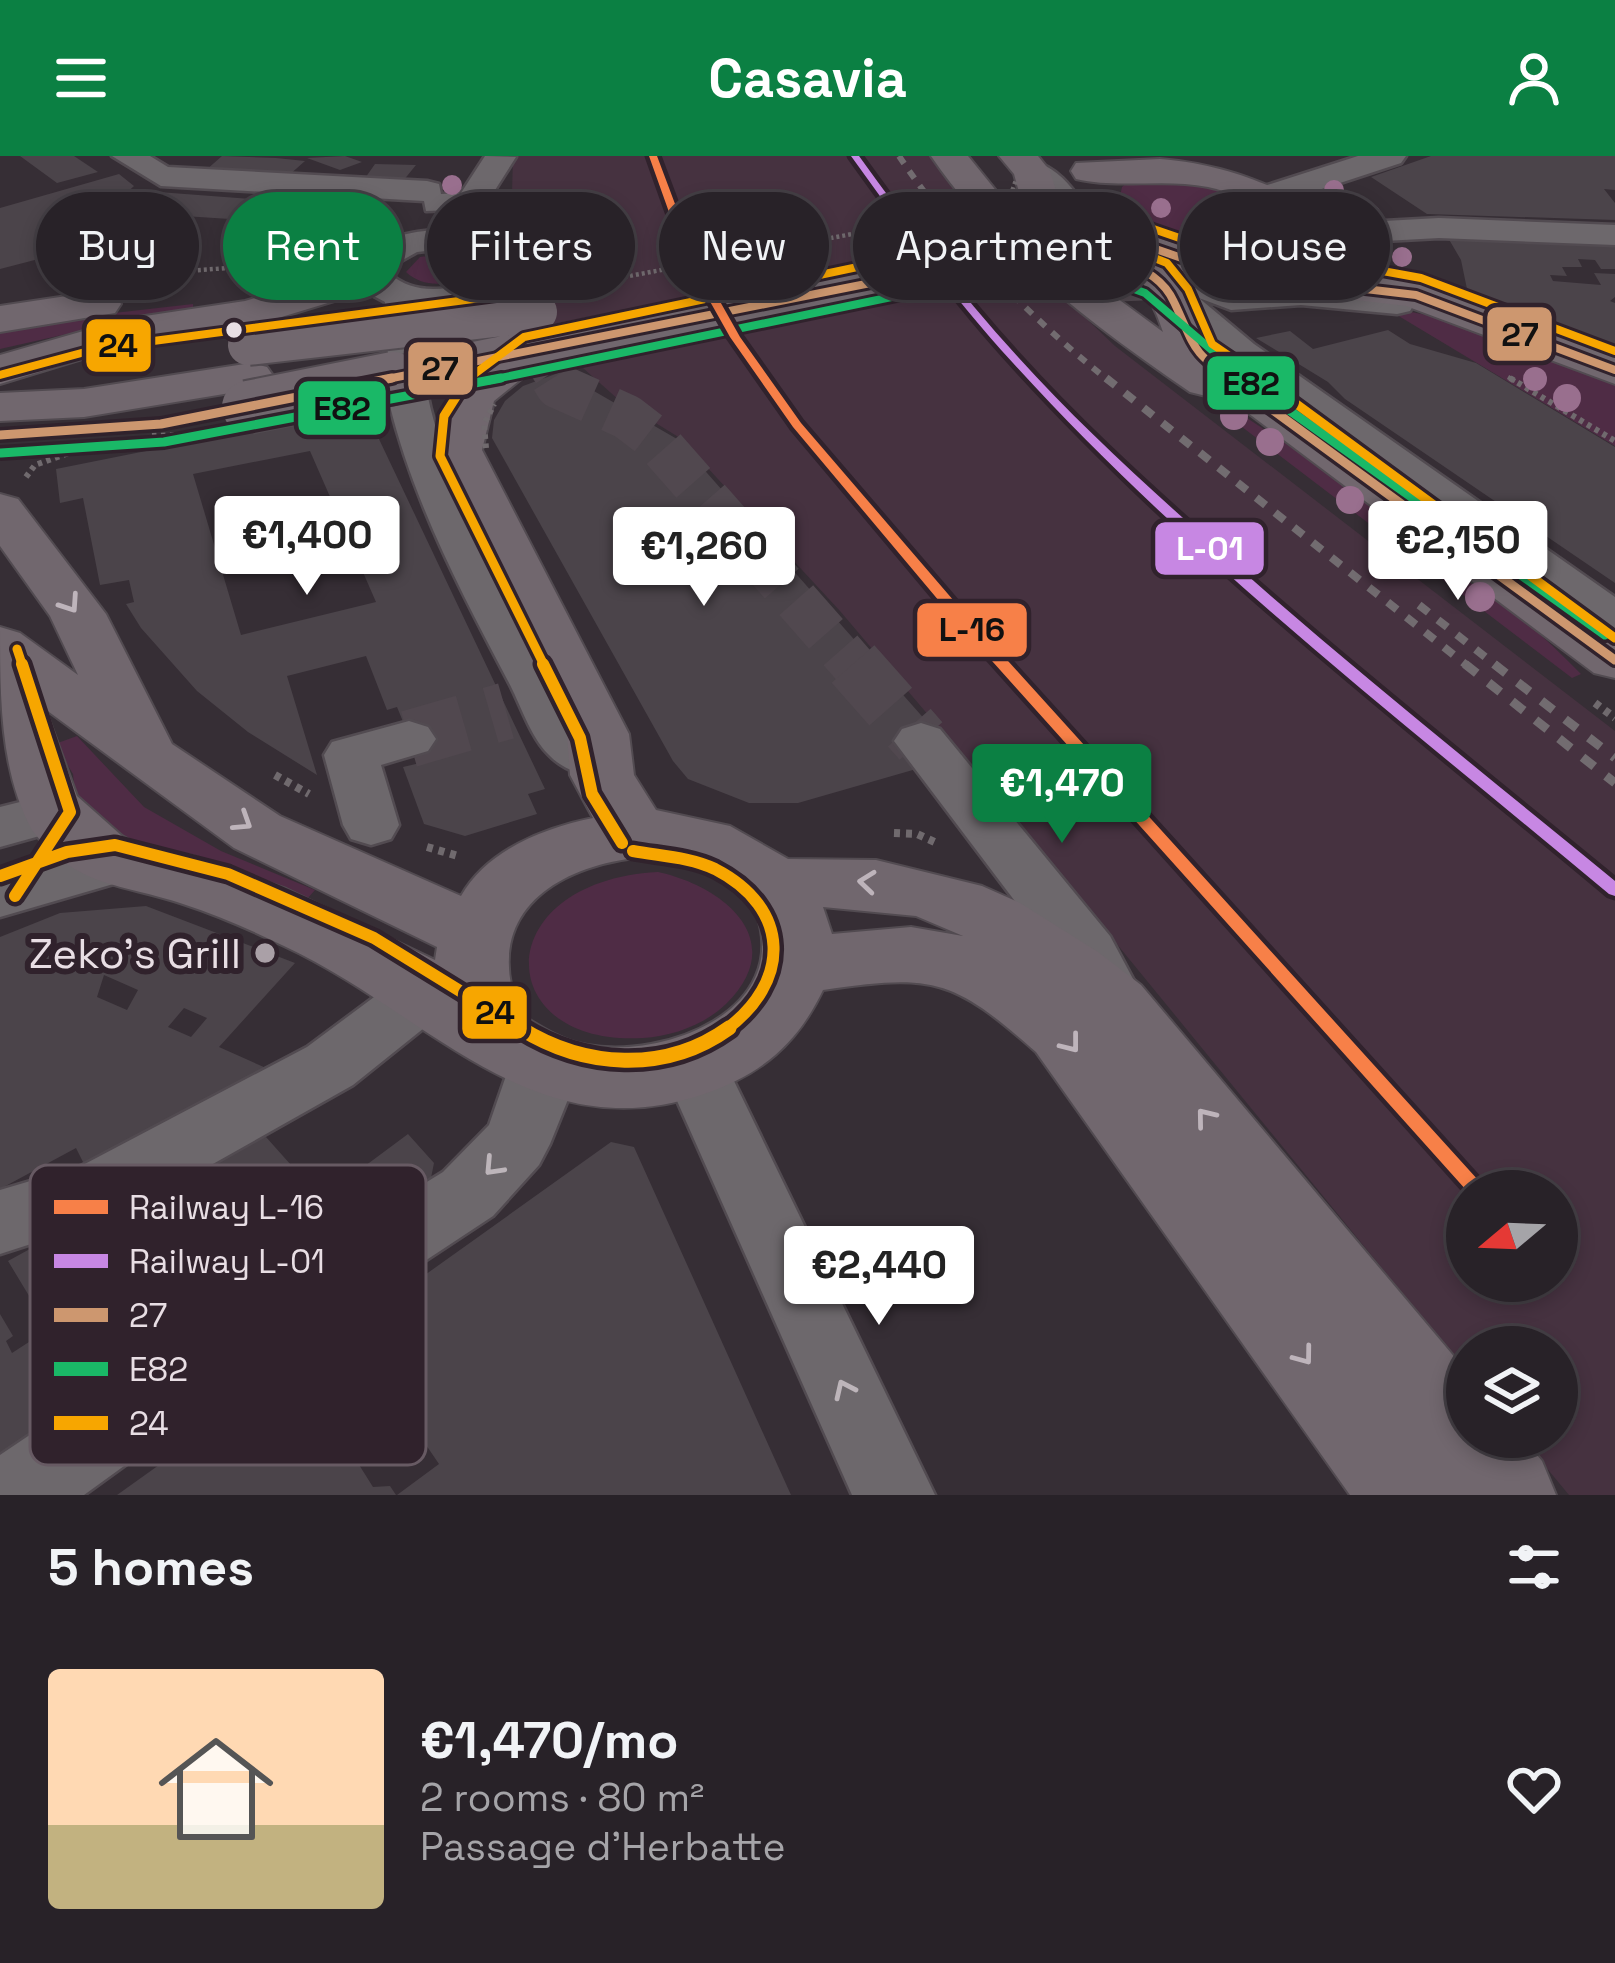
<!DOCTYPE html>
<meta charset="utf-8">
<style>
:root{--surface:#282228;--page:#302a30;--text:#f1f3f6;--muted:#a5a4a8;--line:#443f45;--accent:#0b8043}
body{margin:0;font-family:"Space Grotesk",sans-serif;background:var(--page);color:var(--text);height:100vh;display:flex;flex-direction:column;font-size:45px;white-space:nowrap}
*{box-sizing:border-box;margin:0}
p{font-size:39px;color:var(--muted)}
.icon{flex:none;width:66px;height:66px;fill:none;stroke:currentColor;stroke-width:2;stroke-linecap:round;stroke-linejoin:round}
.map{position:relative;height:1339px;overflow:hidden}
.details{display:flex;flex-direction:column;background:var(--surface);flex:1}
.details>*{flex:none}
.guide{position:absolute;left:36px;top:36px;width:1545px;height:108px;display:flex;gap:24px}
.needle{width:78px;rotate:251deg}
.buttons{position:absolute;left:1446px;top:1014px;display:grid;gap:24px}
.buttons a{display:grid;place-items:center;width:132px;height:132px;border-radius:50%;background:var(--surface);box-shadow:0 6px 18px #0003,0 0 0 3px var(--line);font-size:60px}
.price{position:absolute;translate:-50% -102px;padding:0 27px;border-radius:12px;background:#fff;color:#222;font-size:39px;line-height:78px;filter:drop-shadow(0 3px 6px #0008)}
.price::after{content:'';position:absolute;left:50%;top:72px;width:36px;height:27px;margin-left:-18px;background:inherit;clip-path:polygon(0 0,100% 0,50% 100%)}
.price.on{background:var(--accent);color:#fff}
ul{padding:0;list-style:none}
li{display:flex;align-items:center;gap:36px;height:300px;padding:0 48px}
li span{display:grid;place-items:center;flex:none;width:336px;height:240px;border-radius:12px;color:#555}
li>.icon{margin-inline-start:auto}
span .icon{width:144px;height:144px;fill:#fffc;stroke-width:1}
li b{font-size:51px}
h2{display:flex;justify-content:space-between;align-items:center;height:144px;padding:0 48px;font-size:51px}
.pill{padding:0 42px;border-radius:54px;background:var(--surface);box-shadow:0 6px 18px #0003,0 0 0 3px var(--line);font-size:42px;line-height:108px}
.pill.on{background:var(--accent);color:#fff}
header{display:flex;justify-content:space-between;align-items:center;height:156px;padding:0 48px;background:var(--accent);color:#fff;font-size:54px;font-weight:800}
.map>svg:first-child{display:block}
</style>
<header><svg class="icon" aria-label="menu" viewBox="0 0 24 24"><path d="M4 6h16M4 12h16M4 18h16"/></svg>Casavia<svg class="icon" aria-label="person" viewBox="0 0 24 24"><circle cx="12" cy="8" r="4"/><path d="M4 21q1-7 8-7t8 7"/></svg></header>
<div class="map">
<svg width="1615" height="1339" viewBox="0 0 1615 1339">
<rect width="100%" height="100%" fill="#362e35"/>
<path fill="#463240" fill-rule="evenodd" d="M513,0h417l35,47 150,143 500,385v764h-46l-48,-58h36v-90h-90v25l-504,-616 -123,-145 -160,-173 -60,-37 -37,-33 -55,-75 7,-33 -11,-22 -12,-45zM1467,1035h90v90h-90z"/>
<path fill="#4f2c45" d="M1198,21c38,16 115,35 120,82 -37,24 -117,-8 -156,-22l-9,5 -33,-14 -5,-10 7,-31 7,-6z
M455,96l23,10 -2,10c-22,13 -51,18 -70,0l14,-15z
M193,148v10l-73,8 -120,27v-23z
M1382,150l59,12 174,62v66z
M1150,197c143,98 310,197 431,321l-9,4 -426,-324z
M77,580l67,71 77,44 94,39 -15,17 -194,-78 -30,-27 -3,-28 -18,-30z
M658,716c65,14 133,68 68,132 -22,21 -53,32 -83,34 -153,9 -156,-157 15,-166z"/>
<path fill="#4b444a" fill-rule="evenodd" d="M20,0h54l24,16 -41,11z
M222,0l54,2 29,3 -17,15 -83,-5z
M345,0l17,6 -22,8 -33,-12z
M1431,0h184v34l-11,-1 11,14v17l-188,-6 -56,-37z
M375,8l41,1 -13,16h-40z
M119,18l15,12 -16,15 14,-11 119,9 -21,20 -124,-8 -52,44 -54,14v-61z
M483,39h20l-13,26 -21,-1z
M347,43l42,6 -27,39 -47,-2z
M1447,80l168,6v27h-14l-6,-9 -17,-1 4,8h-20l5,9 -17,-1 3,6 48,4 -7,-12 21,1v23l-5,4 5,2v46l-140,-51 -8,-9 -6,-29z
M1388,174l22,14 66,19 139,84v136l-270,-184 -17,-17 -72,-44 34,-7 23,18z
M561,216l116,67 281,318 -160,46h-49l-61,-24 -15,-18 -181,-323 2,-18 11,-19 18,-15z
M341,256l28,6 176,371 -17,5 9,20 -72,22 -41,-12 -21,-57 17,-4 -23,-56 -10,3 -21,-54 -79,20 30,99 -69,-43 -51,-41 -56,-63 -15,-24 8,-2 -5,-22 -29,5 -17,-87 -23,5 -4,-34zM310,295l66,151 -135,33 -48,-161z
M146,750l149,57 -76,84 47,21 12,13 -186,99 -16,-32 -76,41v-252l60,-24zM104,819l34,15 -11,20 -30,-13zM184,852l23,10 -16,19 -23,-10z
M408,978l26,29 -4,20 -430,290v-159l13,22 -7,5 6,12 37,-24 -41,-68 206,-113 52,-11 25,28 -85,64 7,13 104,-76 21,20z
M611,986l23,5 157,348h-394l42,-31 -30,-44 2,-13 -6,-7 -69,52 5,6 15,2 17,27 17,-1 6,9h-279z"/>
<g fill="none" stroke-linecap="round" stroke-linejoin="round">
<path stroke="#51484f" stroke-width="34" stroke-dasharray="34 18" stroke-linecap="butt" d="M1108,129l107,-5
M503,146l52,79"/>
<path stroke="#51484f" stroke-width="45" stroke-dasharray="45 22" stroke-linecap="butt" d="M553,222l5,8 69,31 25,19 203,231"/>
<path stroke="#51484f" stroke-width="57" stroke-dasharray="57 28" stroke-linecap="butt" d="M853,508l68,77
M409,583l97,-28"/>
<defs>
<path id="minor" d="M112,0h38l18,11 259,14 12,3 2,10 20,-1 24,-37 31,1 -33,52 -57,2 -2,-10 -263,-15z
M1358,0h48l-5,7 -119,39 -12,3 -16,-10 4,-7z
M1032,5c40,10 50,50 77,74l127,53 65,-5 109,12 5,8 -5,8 -13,3 -96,-9 -70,5 -32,-12 55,46 361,253v38l-17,-5 -372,-270 -68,-58 -5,-8 13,-10 -81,-35 -17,-15 -18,-33 -34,-30z
M1439,62l176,7v20l-176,-7 -91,5 -12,-3 -5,-7 5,-7 12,-3z
M453,72l53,9 23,25c-12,42 -71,49 -108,48 -11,139 100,303 166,420l27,17 8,13 -8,13c-24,6 -48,0 -66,-19 -18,-18 -28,-51 -40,-73 -47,-89 -95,-180 -119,-279 -9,-34 -8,-66 -4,-100l-13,-7 -18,-19c12,-43 61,-44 99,-48zM453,92l30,5 9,15c-28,22 -73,31 -102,6l2,-8 25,-14z
M409,565l19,6 8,12 -8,12 -47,14 18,60 -8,14 -20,6 -20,-6 -8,-14 -19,-70 8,-13z
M921,567l19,6 170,207 37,69 -9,18 -23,7 -23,-7 -29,-58 -169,-224 8,-12z
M52,638l20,5 8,14 -8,14 -72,20v-40z
M113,686l21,6 8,15 -8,15 -134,39v-45z
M427,811l22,7 10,17 -10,17 -96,77 -229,129 -124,40v-64l81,-24 226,-119 98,-73z
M540,880l23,8 10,19 -4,34 -19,47 -11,21 -46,51 -271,179 -138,100h-84v-40l166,-112 277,-171 46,-47 28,-81z
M695,884l23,8 217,447h-83l-190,-428 10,-19z"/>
<path id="major" d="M931,0h37l38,47 13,-11 -5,-18 -15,-18h39l12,15 7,23 -30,31 14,13 66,7 -4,-6 6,-8 14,-4 104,33 126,11 78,15 184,68v30l-209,-78 -184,-22 -52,-16c27,25 27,64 47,81 48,42 107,69 154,112l244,172v45l-21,-5 -374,-281 -14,4 -16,-4c-99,-68 -191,-137 -259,-236zM1072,109c55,6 74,13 91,67z
M1160,3c87,7 125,38 202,66l6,8 -6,8 -14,4c-49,-12 -90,-47 -140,-58 -43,-9 -90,2 -132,-8l-5,-8 5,-8z
M372,108l15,3 6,9 -6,9 -122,37 -134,22 -131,40v-29l125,-36 120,-18z
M100,135l15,4 6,9 -6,9 -115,19v-26z
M530,185l16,3 6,10 -58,47 -12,49 147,284 5,41 22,35 74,16 58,33 88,1 106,26 38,17 78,49 43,33 326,387v65h55l20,24 14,34h-206l-314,-443c-84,-74 -102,-78 -213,-62 -26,54 -61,84 -119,104 -171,59 -277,-82 -420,-148 -33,-16 -67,-31 -101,-42 -62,-21 -107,-16 -151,-74 -32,-58 -32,-134 -32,-203l20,6 58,42 -28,-59 -50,-70v-52l18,5 88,115 66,130 108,72 181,80c26,-46 83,-68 132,-78l-23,-43 -3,-41 -135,-284c8,-55 43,-96 98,-109zM45,553l189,139 203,99 -2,13 -149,-71 -94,-33 -51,-9 -19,-11 -45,-40zM654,700c42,5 75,22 102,56 36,99 -92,147 -169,133 -25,-4 -46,-18 -67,-31 -42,-104 41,-152 134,-158zM823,751l93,9 47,20 -52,-9 -79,7z
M251,207l16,4 7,10 -7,10 -183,30 -84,4v-28l84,-4z"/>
</defs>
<use href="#minor" stroke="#524b51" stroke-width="5"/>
<use href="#major" stroke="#524b51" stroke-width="4"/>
<path stroke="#706a6e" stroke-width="4.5" stroke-dasharray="3 3" stroke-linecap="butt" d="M132,119l123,-9
M1508,221l7,4"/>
<path stroke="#706a6e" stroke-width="6" stroke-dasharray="4.5 4.5" stroke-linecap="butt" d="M1510,222l105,63
M152,280l50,-2
M26,321l9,-12 51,-18"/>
<path stroke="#706a6e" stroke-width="8" stroke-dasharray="6 6" stroke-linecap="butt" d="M1595,547l20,15
M275,619l34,19
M894,677l23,1 20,9
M427,691l31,9"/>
<use href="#minor" fill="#6d686c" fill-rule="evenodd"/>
<use href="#major" fill="#71676e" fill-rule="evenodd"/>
<path stroke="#726c70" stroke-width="6" stroke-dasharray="9 9" stroke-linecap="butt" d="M899,0c59,88 128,159 210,225"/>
<path stroke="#726c70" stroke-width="8" stroke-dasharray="12 12" stroke-linecap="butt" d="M1106,222l363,289
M1419,449l79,62"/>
<path stroke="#726c70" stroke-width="9" stroke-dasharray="15 15" stroke-linecap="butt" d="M1465,508l150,119
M1494,508l121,94"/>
<defs>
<path id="major-bridge-far1" d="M248,189l289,-33
M378,225l660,-131"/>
<path id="major-bridge" d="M248,251l145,-29"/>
</defs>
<use href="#major-bridge-far1" stroke="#524b51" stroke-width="44" stroke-linecap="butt"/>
<use href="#major-bridge" stroke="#524b51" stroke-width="56" stroke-linecap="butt"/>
<path stroke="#706a6e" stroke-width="4.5" stroke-dasharray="3 3" stroke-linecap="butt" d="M978,54l32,-13 6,-17
M571,131l292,-55"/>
<path stroke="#706a6e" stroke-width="6" stroke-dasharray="4.5 4.5" stroke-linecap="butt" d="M486,292l-2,-24 10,-20"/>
<use href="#major-bridge-far1" stroke="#71676e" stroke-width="40"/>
<use href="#major-bridge" stroke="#71676e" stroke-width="52"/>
<defs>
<path id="bus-1-far1" d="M1074,70l24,3 124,43 194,23 199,75
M377,225l655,-130c46,2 120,2 142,51 22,46 15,48 60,79"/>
<path id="bus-1" d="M1229,222l386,282
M0,279l161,-11 231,-46"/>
<path id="bus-2-far1" d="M486,225l531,-110 74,2 54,20 103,88"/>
<path id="bus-2" d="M1244,222l361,257
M1,297l163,-11 337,-64"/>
<path id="bus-3-far3" d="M1078,52l26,4 122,42 129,12 66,12 194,73
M0,219l100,-27 496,-65
M465,225l59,-44 486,-102 89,1 68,27 21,26 24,55 54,37"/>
<path id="bus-3-far2" d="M468,222l-24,38 -4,40 105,211
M1261,222l354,260
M17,493l6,18"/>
<path id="bus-3-far1" d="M543,508l37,74 12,56 30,49
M633,695c27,5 57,6 82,18 76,39 77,113 9,162
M0,720l67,-24 48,-7 113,29 146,64 151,93
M15,740l55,-84 -48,-148"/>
<path id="bus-3" d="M520,872c64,40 145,46 209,0"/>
</defs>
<use href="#bus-1-far1" stroke="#30222c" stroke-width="14"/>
<use href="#bus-1" stroke="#30222c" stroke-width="16"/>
<use href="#bus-2-far1" stroke="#30222c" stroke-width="14"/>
<use href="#bus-2" stroke="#30222c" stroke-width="16"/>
<use href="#bus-3-far3" stroke="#30222c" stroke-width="14"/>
<use href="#bus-3-far2" stroke="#30222c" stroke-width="16"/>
<use href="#bus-3-far1" stroke="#30222c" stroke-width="21"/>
<use href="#bus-3" stroke="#30222c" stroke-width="24"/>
<use href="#bus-1-far1" stroke="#cd976f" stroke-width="8"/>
<use href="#bus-1" stroke="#cd976f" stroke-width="9"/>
<use href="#bus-2-far1" stroke="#1ab867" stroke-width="8"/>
<use href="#bus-2" stroke="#1ab867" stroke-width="9"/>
<use href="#bus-3-far3" stroke="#f7a600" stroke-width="8"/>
<use href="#bus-3-far2" stroke="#f7a600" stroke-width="9"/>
<use href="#bus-3-far1" stroke="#f7a600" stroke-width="12"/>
<use href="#bus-3" stroke="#f7a600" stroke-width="15"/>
<defs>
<path id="rail-1" d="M649,0h8l38,101 45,80 61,86 159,185 528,583h-21l-517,-577 -157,-187 -63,-90 -45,-80z"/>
<path id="rail-2" d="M851,0h8c50,69 101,138 159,201 57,63 120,121 184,178 133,120 274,232 413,346v15l-6,-2c-203,-170 -417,-334 -596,-531 -59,-64 -111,-136 -162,-207z"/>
</defs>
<use href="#rail-1" stroke="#30222c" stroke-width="9"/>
<use href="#rail-2" stroke="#30222c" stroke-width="9"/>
<use href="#rail-1" fill="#f78048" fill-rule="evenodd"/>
<use href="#rail-2" fill="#c787e3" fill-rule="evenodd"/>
</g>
<g fill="#996f8e">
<circle cx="452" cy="29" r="10"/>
<circle cx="1334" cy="34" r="10"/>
<circle cx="1161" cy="52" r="10"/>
<circle cx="1371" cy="59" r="10"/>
<circle cx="1257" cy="69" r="10"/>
<circle cx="1203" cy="80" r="10"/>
<circle cx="1402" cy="101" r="10"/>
<circle cx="1535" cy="223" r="12"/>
<circle cx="1567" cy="242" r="14"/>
<circle cx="1234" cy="260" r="14"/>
<circle cx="1270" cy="286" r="14"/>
<circle cx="1350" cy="344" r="14"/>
<circle cx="1385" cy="371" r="15"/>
<circle cx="1480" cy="441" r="15"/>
</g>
<defs><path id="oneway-chevron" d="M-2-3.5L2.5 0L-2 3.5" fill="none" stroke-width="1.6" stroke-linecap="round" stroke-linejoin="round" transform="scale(3)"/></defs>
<g stroke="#beb4bb">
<use href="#oneway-chevron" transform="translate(70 448) rotate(56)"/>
<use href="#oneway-chevron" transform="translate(243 666) rotate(33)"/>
<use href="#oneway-chevron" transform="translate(867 726) rotate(-174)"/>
<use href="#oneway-chevron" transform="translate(1071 888) rotate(52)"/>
<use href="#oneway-chevron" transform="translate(1205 961) rotate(-129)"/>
<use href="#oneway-chevron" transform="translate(1304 1200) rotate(53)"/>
</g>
<g stroke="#bdb5ba">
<use href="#oneway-chevron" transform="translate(493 1011) rotate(133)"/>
<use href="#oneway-chevron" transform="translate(844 1233) rotate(-115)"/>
</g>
<circle fill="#e8dee4" stroke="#30222c" stroke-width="4.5" cx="234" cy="174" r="10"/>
<circle fill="#aaa0a7" stroke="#30222c" stroke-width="4.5" cx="265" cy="797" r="12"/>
<g text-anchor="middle" stroke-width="12" stroke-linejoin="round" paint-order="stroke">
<g font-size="42" fill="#e8dee4" stroke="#30222c" text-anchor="end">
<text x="241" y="812">Zeko's Grill</text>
</g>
</g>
<rect x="30" y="1009" width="396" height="300" rx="18" fill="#30222c" stroke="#675a63" stroke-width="3"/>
<rect x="54" y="1044" width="54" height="14" fill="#f78048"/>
<rect x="54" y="1098" width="54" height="14" fill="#c787e3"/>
<rect x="54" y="1152" width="54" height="14" fill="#cd976f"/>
<rect x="54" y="1206" width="54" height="14" fill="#1ab867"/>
<rect x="54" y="1260" width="54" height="14" fill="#f7a600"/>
<g font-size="33" fill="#e8dee4">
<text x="129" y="1063">Railway L-16</text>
<text x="129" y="1117">Railway L-01</text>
<text x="129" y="1171">27</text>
<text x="129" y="1225">E82</text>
<text x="129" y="1279">24</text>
</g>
<g stroke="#30222c" stroke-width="4.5">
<rect x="1485" y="149" width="69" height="58" rx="12" fill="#cd976f"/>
<rect x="84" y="161" width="69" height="57" rx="12" fill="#f7a600"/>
<rect x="406" y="184" width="69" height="57" rx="12" fill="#cd976f"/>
<rect x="1205" y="198" width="92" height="58" rx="12" fill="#1ab867"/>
<rect x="296" y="223" width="92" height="58" rx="12" fill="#1ab867"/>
<rect x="1153" y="364" width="113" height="57" rx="12" fill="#c787e3"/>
<rect x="915" y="445" width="114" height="58" rx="12" fill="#f78048"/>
<rect x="460" y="828" width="69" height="57" rx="12" fill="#f7a600"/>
</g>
<g font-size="33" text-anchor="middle" font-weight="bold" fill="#fff">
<text x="1210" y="404">L-01</text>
</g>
<g font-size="33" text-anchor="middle" font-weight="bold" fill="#111">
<text x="1520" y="190">27</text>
<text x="118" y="201">24</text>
<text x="440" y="224">27</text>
<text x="1251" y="239">E82</text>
<text x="342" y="264">E82</text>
<text x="972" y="485">L-16</text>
<text x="495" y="868">24</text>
</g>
</svg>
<div class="buttons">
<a><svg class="needle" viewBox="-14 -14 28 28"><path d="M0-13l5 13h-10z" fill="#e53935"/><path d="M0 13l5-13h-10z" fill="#a5a4a8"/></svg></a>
<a><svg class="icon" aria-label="layers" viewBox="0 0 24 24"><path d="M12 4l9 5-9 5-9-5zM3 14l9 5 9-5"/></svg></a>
</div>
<b class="price" style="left:307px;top:442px">€1,400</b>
<b class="price" style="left:1458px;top:447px">€2,150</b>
<b class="price" style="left:704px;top:453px">€1,260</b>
<b class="price on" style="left:1062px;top:690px">€1,470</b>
<b class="price" style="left:879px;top:1172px">€2,440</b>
<div class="guide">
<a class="pill">Buy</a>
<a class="pill on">Rent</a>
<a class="pill">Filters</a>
<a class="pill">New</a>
<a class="pill">Apartment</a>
<a class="pill">House</a>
</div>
</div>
<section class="details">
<h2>5 homes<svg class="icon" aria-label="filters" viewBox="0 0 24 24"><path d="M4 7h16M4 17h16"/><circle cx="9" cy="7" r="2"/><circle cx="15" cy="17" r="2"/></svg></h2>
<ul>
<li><span style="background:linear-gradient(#ffd9b3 65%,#c2b280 0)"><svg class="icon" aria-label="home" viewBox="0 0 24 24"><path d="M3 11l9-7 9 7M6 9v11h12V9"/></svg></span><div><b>€1,470/mo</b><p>2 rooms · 80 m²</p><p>Passage d'Herbatte</p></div><svg class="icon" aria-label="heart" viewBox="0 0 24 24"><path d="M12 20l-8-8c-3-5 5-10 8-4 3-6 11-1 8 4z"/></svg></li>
</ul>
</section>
